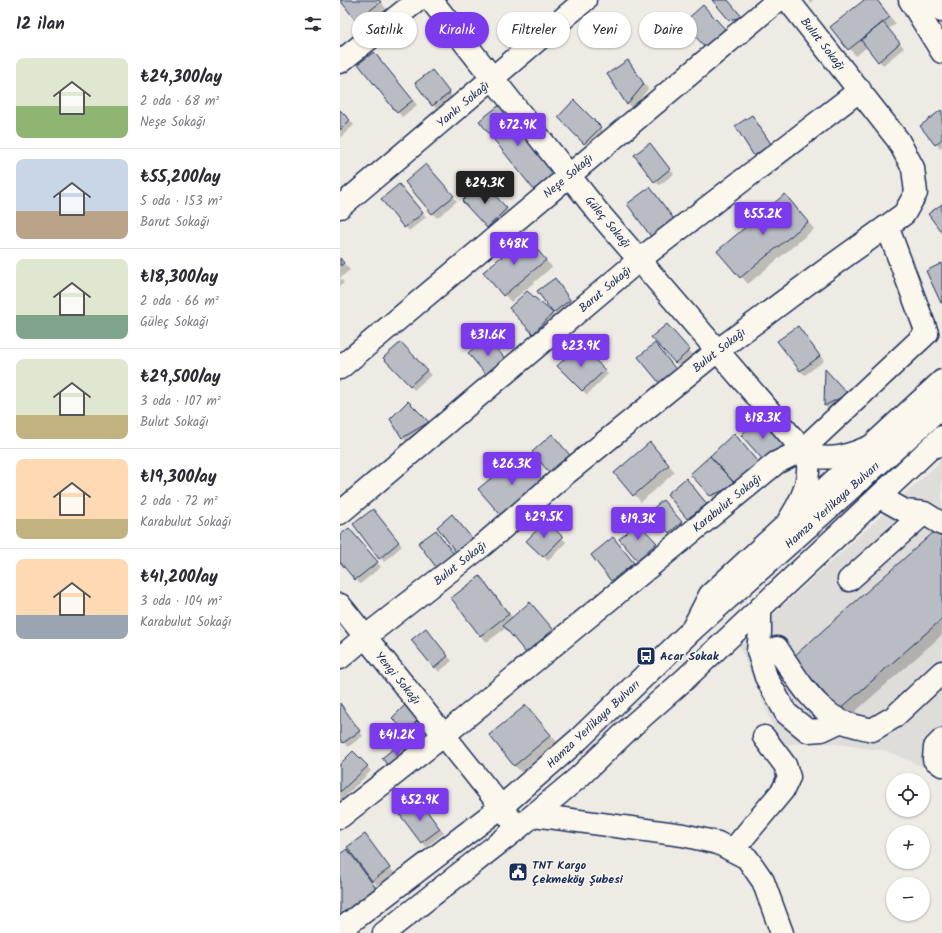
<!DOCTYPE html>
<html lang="tr">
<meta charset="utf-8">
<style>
:root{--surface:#fff;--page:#f2f2f3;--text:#2b2b33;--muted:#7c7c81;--line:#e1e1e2;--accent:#7c3aed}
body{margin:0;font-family:Kalam,sans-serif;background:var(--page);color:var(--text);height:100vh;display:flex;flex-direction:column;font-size:15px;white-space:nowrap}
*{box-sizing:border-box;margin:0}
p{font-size:13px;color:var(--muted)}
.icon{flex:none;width:22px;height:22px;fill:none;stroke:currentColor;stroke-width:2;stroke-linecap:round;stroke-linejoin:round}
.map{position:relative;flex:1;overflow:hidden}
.drawer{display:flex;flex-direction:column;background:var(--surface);width:340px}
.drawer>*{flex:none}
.hud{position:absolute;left:12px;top:12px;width:380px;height:36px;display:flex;gap:8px}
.fabs{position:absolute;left:546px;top:773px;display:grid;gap:8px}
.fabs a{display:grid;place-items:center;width:44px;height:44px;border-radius:50%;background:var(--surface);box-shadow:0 1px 3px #0004;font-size:20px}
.price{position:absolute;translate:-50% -34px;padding:0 9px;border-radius:4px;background:var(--accent);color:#fff;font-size:13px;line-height:26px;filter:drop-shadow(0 1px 2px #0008)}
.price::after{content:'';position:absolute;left:50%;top:24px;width:12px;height:9px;margin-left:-6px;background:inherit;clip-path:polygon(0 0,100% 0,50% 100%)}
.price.current{background:#222;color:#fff}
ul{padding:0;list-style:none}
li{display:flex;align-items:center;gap:12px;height:100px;padding:0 16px}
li+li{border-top:1px solid var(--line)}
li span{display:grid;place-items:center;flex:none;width:112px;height:80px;border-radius:8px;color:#555}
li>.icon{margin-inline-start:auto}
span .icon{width:48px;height:48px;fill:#fffc;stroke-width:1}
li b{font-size:17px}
h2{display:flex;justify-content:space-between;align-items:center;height:48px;padding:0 16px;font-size:17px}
.chip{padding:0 14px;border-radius:18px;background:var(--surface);box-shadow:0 1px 3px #0004;font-size:14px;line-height:36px}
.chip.current{background:var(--accent);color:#fff}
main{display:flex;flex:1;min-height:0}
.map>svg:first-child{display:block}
</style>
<main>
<section class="drawer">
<h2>12 ilan<svg class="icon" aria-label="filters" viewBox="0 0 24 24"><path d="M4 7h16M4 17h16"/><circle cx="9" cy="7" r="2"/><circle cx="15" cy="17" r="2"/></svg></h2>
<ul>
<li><span style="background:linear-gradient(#dfe7d0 60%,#8fb573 0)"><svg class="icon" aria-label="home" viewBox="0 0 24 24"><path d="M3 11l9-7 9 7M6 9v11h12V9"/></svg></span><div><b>₺24,300/ay</b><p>2 oda · 68 m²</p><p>Neşe Sokağı</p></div></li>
<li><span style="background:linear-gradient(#c9d6e8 65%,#b9a48a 0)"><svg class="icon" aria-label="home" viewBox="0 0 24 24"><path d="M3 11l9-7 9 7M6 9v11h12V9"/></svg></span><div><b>₺55,200/ay</b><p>5 oda · 153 m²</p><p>Barut Sokağı</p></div></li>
<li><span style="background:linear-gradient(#dfe7d0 70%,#7fa58c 0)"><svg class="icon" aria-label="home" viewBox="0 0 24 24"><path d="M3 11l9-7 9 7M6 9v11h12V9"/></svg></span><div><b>₺18,300/ay</b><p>2 oda · 66 m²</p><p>Güleç Sokağı</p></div></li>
<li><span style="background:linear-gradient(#dfe7d0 70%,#c2b280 0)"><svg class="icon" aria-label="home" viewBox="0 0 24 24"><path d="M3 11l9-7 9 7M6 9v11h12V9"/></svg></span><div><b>₺29,500/ay</b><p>3 oda · 107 m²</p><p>Bulut Sokağı</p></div></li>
<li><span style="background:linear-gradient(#ffd9b3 75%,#c2b280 0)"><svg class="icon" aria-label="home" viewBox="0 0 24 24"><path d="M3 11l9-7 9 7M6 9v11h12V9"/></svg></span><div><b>₺19,300/ay</b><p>2 oda · 72 m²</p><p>Karabulut Sokağı</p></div></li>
<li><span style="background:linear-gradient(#ffd9b3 70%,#9aa5b1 0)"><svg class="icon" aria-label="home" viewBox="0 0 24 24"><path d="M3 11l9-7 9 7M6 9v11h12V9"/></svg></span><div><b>₺41,200/ay</b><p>3 oda · 104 m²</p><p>Karabulut Sokağı</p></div></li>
</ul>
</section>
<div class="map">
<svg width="602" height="933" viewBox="0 0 602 933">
<rect width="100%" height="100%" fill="#eeebe4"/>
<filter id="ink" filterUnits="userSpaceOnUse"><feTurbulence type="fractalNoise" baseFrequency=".025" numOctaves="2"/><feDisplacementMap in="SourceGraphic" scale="8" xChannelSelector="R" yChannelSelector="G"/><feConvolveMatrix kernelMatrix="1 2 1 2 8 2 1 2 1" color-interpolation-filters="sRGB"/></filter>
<g filter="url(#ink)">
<path fill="#deddda" d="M602,460v318l-10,-7 -45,-20 -65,-9 -41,3 -42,-99z"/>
<path fill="#0003" d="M1,0h39l6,9 -23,18z
M374,0h13l18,22 -11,2z
M467,0h6l-3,3z
M525,0h12l19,24 -8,5 16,19 -21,17 -16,-18 -11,9 -25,-29z
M367,11l21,23 -22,12 -21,-23z
M38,57l39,48 -15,12 -43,-52z
M288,61l20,28 -16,20 -24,-35z
M96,75l17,23 -16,12 -21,-27z
M234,102l30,30 -15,15 -30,-30z
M0,111l14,14 -14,13z
M602,113v34l-2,1 -4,-4z
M412,116l4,5 19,28 -16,10 -5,-4z
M314,148l20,26 -15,11 -4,-4z
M90,169l27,32 -20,17 -31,-36z
M142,184l29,29 -19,18 -28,-29z
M310,188l6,6 26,35 -17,22z
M64,190l22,27 -17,14 -26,-31z
M445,195l29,34 -66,55 -29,-33z
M192,244l20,23 -41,35 -27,-30z
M0,259l10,11 -10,8 4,5 -4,3z
M215,279l19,26 -16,11 -5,-4z
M171,308l41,5 4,5 -18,20z
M332,330l21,25 -13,12 -5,-5z
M462,331l22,30 -19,14 -5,-4z
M240,346l28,28 -21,21 -28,-29z
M65,347l26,28 -17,15 -4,-4z
M486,371l25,27 -22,12 -4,-4z
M68,402l24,24 -25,16 -4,-4z
M398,439l26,30 -48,31 -5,-5z
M316,450l19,22 -34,30 -26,-29z
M351,484l19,25 -18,14 -24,-29z
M327,506l18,21 -11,10 -5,-5z
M33,510l29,36 -18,16 -30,-38z
M206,522l20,20 -18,19 -20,-20z
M302,528l18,20 -18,15 -4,-4z
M13,533l28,34 -21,17 -20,-24v-23z
M602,539v96l-94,83 -54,-61z
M277,543l20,25 -21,17 -24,-30z
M140,577l7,7 26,34 -7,10 -19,14 -6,-6 -29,-38z
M90,634l22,27 -13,11 -27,-32z
M0,703l23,33 -15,11 -8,-9z
M186,706l31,36 -36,30 -7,-7z
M54,718l32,3 -15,14z
M13,752l18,19 -31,30v-38l1,1z
M83,806l21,27 -18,14 -25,-32z
M29,840l25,33 -17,12 -5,-5 -1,1 14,18 -45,11v-54l7,-5 9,9z"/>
<path fill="#b9bcc3" stroke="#1b2f5e" d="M0,0h39l2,2 -25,19z
M372,0h16l14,17 -13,3z
M524,0h13l13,17 -42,33 -18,-23z
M363,5l22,24 -20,18 -22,-24z
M543,22l17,21 -22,19 -17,-22z
M34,52l39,48 -16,13 -39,-49z
M288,60l16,24 -17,21 -20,-31z
M92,70l18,23 -18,13 -17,-23z
M234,100l27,27 -17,17 -26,-27z
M161,104l55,68 -22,18 -55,-69z
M0,110l10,10 -10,10z
M601,110l1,2v27l-7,6 -15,-19z
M412,115l19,29 -17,12 -19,-30z
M310,143l20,26 -16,13 -20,-27z
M86,164l28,32 -22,18 -27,-32z
M142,182l25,26 -20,20 -25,-27z
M59,184l24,29 -19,15 -23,-29z
M310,187l26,35 -18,24 -31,-42z
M445,194l23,28 -68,56 -23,-27z
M602,204v29l-14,-19z
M186,236l20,24 -43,36 -20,-24z
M0,258l4,5 -4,3z
M602,263v40h-1l-15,-32z
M215,278l15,22 -17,13 -16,-22z
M187,291l26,22 -20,21 -24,-26z
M327,324l23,26 -15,13 -24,-26z
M458,326l22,30 -20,15 -23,-30z
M147,337l20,24 -19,16 -20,-24z
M61,342l26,28 -17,16 -27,-28z
M315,343l23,29 -17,13 -23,-28z
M240,344l25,26 -23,21 -25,-25z
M485,369l23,25 -24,12z
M68,401l21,21 -27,16 -12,-19z
M420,417l25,28 -20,17 -24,-27z
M394,433l26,32 -24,20 -26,-29z
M212,434l22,26 -21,17 -21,-25z
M310,442l19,23 -36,31 -19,-23z
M180,454l26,30 -42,35 -26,-30z
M370,456l26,29 -26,11 -20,-22z
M346,478l21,26 -20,15 -20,-25z
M323,500l19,22 -13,11 -19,-22z
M33,509l26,33 -20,17 -26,-35z
M112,514l24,29 -18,12 -21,-28z
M206,521l17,16 -20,20 -17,-16z
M298,523l19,20 -20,17 -18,-21z
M9,528l29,34 -23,18 -15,-18v-27z
M96,530l21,28 -18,13 -21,-28z
M595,531l7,7v81l-103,91 -46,-53z
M273,537l21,26 -23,18 -20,-26z
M140,576l29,38 -29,22 -29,-38z
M190,602l28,33 -28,23 -27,-33z
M86,628l22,28 -14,12 -23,-28z
M68,702l14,14 -16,16 -14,-14z
M0,703l20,28 -17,12 -3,-4z
M186,705l25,30 -37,31 -25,-31z
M60,743l12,14 -19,15 -11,-14z
M13,751l15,15 -28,26v-28z
M79,800l21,29 -19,14 -21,-28z
M25,834l25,34 -18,13 -25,-34z
M7,849l32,43 -34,26 -5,-6v-58z"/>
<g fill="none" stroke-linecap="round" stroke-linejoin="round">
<defs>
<path id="minor" d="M91,0l167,212 210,244
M0,62l78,-62
M0,207l245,-207
M0,368l438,-368
M540,497l25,14 19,2 18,11
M0,513l299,-253 221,-170
M449,520c14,-21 21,-38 19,-64 28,4 36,1 62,-9
M509,580l75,-67
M0,605l178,223
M420,608v25l-2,18 8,26 20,36 22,18 14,-1 19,-9
M437,648c17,26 34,57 62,72 9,5 22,7 33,10l22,-13 48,-45
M0,658l25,-21 118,-92 80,-69 154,-125 106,-79 81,-58 12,-21 -3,-25 -15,-28 -110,-140
M602,740l-7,7 -1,12 8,6
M194,815l149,20 35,8 29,15 16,23 19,52
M0,817l104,-82 332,-272 26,-13 125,-117 -40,-107
M393,850l50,-60 6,-13 -4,-12 -21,-28"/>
<path id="major" d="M0,930l160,-122 79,-69 113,-109 250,-223
M44,933l134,-105 61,-51 54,-52 52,-46 257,-242"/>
<path id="highway" d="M570,0l32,52
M593,0l9,11
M592,447l10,-2
M352,630l18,-35 232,-214"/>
</defs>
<use href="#minor" stroke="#1b2f5e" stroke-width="25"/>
<use href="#major" stroke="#1b2f5e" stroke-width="25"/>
<use href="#highway" stroke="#1b2f5e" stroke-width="25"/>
<use href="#minor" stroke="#fbf7ec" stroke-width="22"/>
<use href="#major" stroke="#fbf7ec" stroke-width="22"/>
<use href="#highway" stroke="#fbf7ec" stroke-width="22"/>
</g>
</g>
<defs>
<symbol id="bus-square" viewBox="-11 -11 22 22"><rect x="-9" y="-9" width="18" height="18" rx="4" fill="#1b2f5e" stroke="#fbf7ec"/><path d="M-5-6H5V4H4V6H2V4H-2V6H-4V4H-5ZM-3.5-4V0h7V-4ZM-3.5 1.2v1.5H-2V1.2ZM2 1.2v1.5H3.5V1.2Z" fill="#fff"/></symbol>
<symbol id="civic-square" viewBox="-11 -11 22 22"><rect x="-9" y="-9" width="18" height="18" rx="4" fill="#1b2f5e" stroke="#fbf7ec"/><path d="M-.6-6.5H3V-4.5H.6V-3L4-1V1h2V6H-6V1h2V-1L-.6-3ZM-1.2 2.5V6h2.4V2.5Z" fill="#fff"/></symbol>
</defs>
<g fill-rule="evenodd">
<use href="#bus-square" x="295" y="645" width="22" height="22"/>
<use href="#civic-square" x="167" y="861" width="22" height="22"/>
</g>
<g text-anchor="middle" stroke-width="3" stroke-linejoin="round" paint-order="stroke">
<g font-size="12" fill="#1b2f5e" stroke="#fbf7ec">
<text transform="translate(483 44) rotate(52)" y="4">Bulut Sokağı</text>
<text transform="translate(123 104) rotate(-40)" y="4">Yankı Sokağı</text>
<text transform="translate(228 176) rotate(-40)" y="4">Neşe Sokağı</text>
<text transform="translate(268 222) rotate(50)" y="4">Güleç Sokağı</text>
<text transform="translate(265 289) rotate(-40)" y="4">Barut Sokağı</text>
<text transform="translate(379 350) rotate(-38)" y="4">Bulut Sokağı</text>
<text transform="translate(387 503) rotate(-39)" y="4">Karabulut Sokağı</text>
<text transform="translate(492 505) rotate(-42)" y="4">Hamza Yerlikaya Bulvarı</text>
<text transform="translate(120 563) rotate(-38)" y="4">Bulut Sokağı</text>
<text transform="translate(58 678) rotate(51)" y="4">Yengi Sokağı</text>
<text transform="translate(253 724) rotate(-43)" y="4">Hamza Yerlikaya Bulvarı</text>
</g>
<g font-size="12" font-weight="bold" fill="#1b2f5e" stroke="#fbf7ec" text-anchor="start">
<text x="320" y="660">Acar Sokak</text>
<text x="192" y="869">TNT Kargo<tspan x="192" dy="14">Çekmeköy Şubesi</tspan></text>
</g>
</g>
</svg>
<div class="fabs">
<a><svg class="icon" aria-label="locate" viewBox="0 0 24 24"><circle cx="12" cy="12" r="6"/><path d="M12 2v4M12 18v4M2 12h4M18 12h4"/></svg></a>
<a>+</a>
<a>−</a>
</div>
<b class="price" style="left:178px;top:147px">₺72.9K</b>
<b class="price current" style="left:145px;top:205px">₺24.3K</b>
<b class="price" style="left:423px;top:236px">₺55.2K</b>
<b class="price" style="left:174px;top:266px">₺48K</b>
<b class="price" style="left:148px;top:357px">₺31.6K</b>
<b class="price" style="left:241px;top:368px">₺23.9K</b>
<b class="price" style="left:423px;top:440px">₺18.3K</b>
<b class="price" style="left:172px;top:486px">₺26.3K</b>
<b class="price" style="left:204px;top:539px">₺29.5K</b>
<b class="price" style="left:298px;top:541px">₺19.3K</b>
<b class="price" style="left:57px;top:757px">₺41.2K</b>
<b class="price" style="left:80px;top:822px">₺52.9K</b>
<div class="hud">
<a class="chip">Satılık</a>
<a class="chip current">Kiralık</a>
<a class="chip">Filtreler</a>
<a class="chip">Yeni</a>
<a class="chip">Daire</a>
</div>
</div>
</main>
